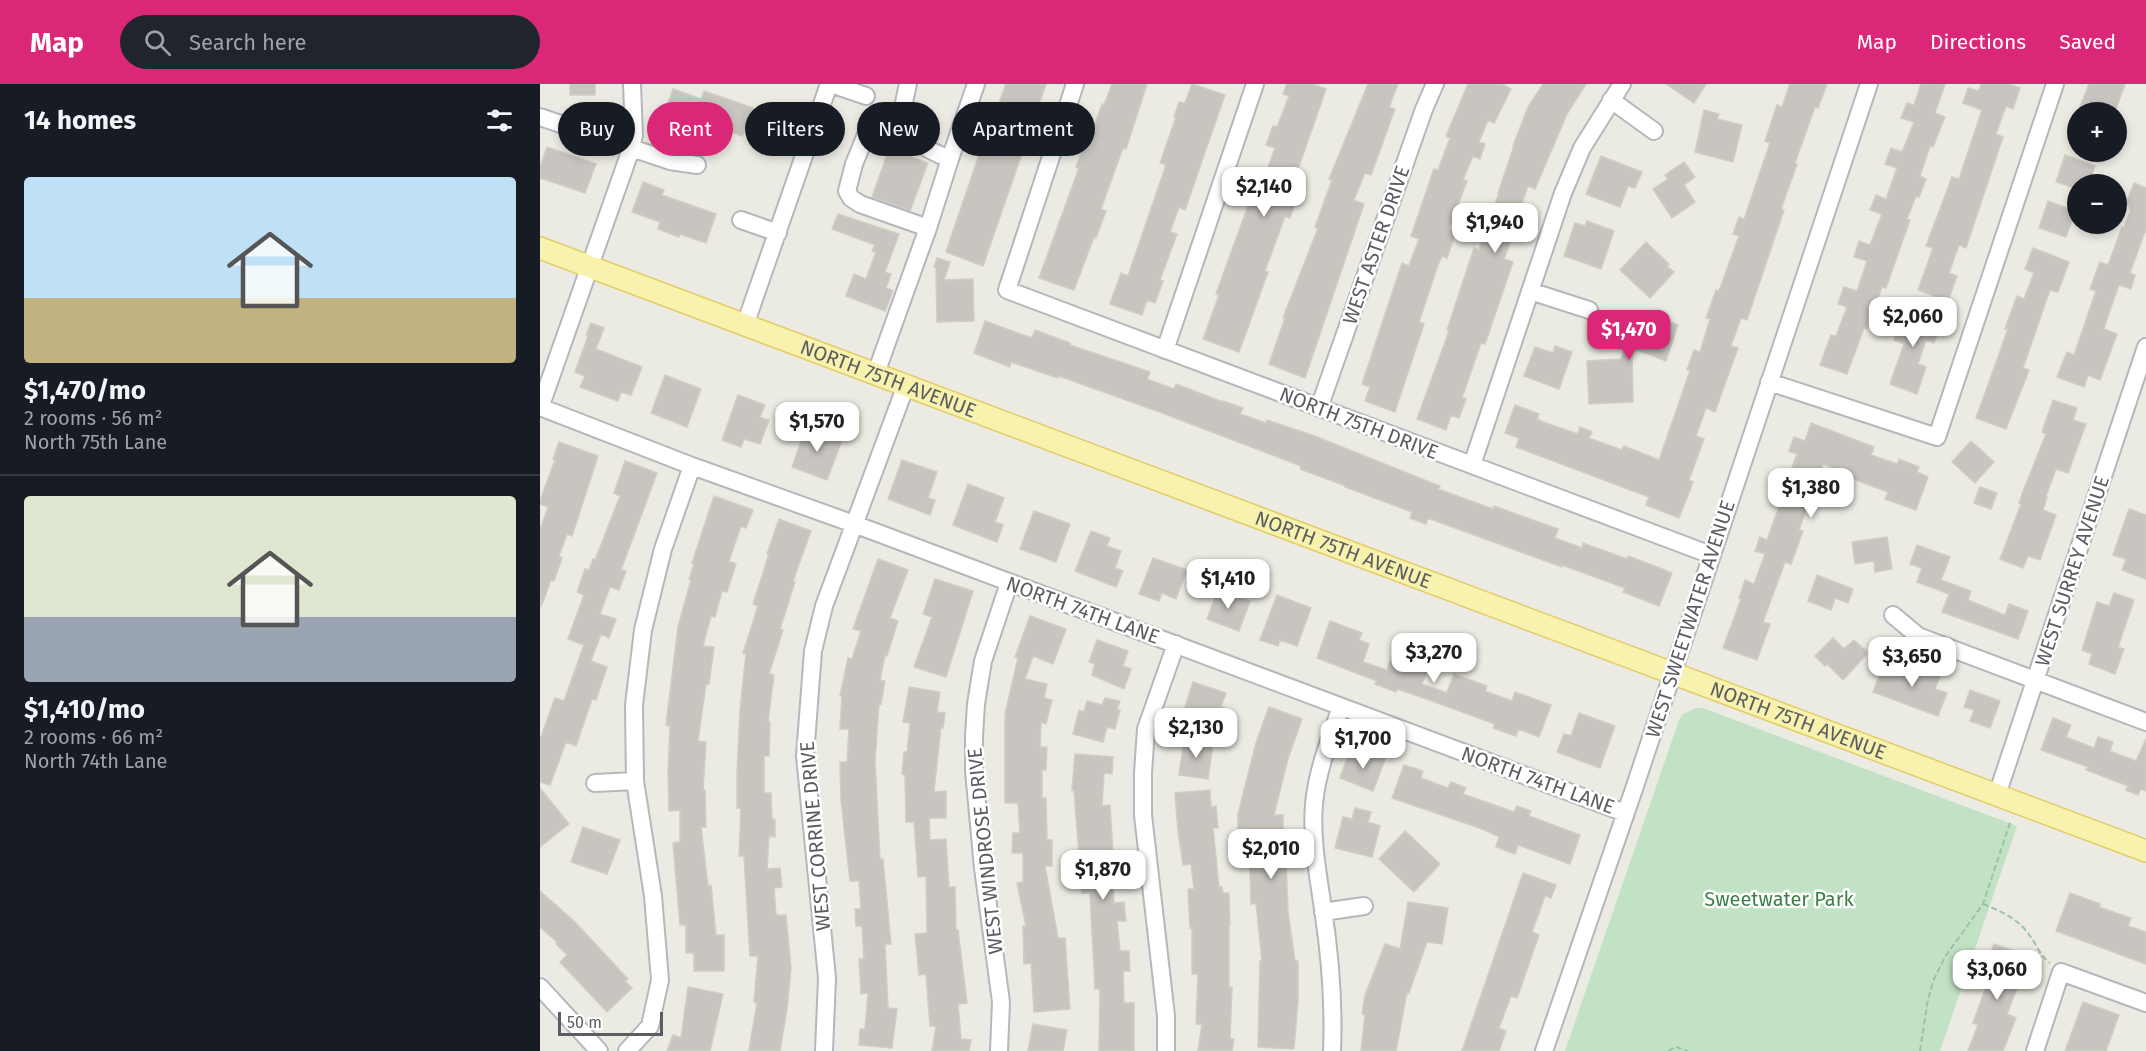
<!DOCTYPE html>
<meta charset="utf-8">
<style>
:root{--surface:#171b24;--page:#20242c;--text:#f1f3f6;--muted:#9ea1a6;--line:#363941;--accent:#db2777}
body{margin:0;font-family:"Fira Sans",sans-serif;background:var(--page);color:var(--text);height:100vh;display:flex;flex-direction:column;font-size:22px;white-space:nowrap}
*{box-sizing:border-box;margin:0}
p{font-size:20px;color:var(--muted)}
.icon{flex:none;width:33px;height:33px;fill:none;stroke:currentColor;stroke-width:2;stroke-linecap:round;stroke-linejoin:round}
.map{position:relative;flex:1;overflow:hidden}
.sheet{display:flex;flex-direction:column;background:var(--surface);width:540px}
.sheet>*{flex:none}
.guide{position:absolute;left:18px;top:18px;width:570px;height:54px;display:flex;gap:12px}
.controls{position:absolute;left:1527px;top:18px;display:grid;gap:12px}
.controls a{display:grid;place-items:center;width:60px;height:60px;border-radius:50%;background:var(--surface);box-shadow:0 3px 9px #0003;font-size:30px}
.scale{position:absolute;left:18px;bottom:15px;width:105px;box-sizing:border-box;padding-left:6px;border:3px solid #5b5d62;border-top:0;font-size:16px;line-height:21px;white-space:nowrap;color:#5b5d62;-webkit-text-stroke:4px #fff;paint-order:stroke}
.price{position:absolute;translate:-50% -51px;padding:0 14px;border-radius:12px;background:#fff;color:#222;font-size:20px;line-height:39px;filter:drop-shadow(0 2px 3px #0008)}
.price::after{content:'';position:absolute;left:50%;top:36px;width:18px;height:14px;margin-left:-9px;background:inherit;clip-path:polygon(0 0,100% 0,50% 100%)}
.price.active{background:var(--accent);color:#fff}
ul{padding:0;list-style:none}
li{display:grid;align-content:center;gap:12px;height:318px;padding:0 24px}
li+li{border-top:2px solid var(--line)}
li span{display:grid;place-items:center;height:186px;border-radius:6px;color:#555}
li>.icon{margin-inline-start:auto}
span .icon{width:108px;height:108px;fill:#fffc;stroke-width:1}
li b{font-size:26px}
h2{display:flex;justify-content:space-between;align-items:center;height:72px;padding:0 24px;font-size:26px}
.tag{padding:0 21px;border-radius:27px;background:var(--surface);box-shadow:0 3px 9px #0003;font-size:21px;line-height:54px}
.tag.active{background:var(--accent);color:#fff}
header{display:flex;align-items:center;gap:36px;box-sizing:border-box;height:84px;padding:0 30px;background:var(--accent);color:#fff}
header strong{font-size:28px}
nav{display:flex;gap:33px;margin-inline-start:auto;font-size:21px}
.search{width:420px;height:54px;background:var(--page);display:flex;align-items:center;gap:15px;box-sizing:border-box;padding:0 21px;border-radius:33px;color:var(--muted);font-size:22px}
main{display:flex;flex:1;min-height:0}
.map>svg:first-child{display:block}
</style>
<header>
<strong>Map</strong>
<div class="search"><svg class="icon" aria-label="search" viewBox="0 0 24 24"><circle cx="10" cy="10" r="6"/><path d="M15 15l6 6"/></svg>Search here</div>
<nav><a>Map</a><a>Directions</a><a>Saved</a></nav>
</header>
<main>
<section class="sheet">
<h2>14 homes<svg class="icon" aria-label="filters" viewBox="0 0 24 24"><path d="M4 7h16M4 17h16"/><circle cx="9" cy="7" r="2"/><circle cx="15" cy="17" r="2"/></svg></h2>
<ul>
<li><span style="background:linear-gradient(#bfe0f5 65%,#c2b280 0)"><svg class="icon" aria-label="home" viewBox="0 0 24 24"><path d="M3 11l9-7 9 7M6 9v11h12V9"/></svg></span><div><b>$1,470/mo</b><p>2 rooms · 56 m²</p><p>North 75th Lane</p></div></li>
<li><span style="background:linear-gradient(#dfe7d0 65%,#9aa5b1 0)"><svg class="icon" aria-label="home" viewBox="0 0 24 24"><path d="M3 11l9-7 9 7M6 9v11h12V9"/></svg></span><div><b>$1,410/mo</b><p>2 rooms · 66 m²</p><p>North 74th Lane</p></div></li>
</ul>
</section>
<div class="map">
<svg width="1606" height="967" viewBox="0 0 1606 967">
<rect width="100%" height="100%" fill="#ecebe3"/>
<path fill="#c1e2c4" d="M1156,624h7l314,118 -77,225h-375l114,-331 4,-6z"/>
<path fill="#c8c5c0" stroke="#d0cdc1" stroke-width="1.5" d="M30,0h25v11h-25z
M466,0h40l-63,182 -37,-14 42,-124h2z
M572,0h35l-21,65 -3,-1 -22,61 5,2 -10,27 -2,-1 -20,53 -35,-12 40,-110 -3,-1 8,-22 3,1 15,-42 2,1z
M652,0l33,11 -40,115 -6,-3 -9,25 7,2 -17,46 3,1 -8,22 -8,-3 -5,15 -32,-11 11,-31 7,3 38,-111 -6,-2 16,-46h-2l5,-15 6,1z
M747,0h25l14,5 -30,86 8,3 -14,40 -5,-2 -20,55 3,1 -29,80 -36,-13 16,-44 -3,-1 33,-91 -3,-1 11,-32 9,3 9,-25 -9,-3 7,-19 4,1 12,-31 -6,-2z
M828,0h30l-9,23 6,2 -24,66 -6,-2 -11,27 10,4 -59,174 -36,-14 16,-46h-2l35,-90 -3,-1 17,-47 -3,-1z
M928,0h34l9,5 -17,34 -6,-3 -9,22 6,2 -5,15 -7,-3 -10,24 4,1 -18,48 7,3 -9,26 -5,-2 -4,9 -19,57 5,2 -29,88 -30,-11 5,-14 -8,-3 40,-121 7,3 10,-27 -8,-3 23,-67 4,1 12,-32 -4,-2z
M1003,0h43l-19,30 -32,75 -7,-3 -10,28 9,3 -6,17 -7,-2 -10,27 9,3 -28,82 -4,-1 -19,55 4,1 -7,19 -8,-3 -5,15 -29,-11 32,-88 -2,-1 27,-82 5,2 20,-57h-1l16,-47h-1l15,-39z
M1126,0h40l-12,19z
M1250,0h37l-9,24 -3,-1 -20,56 2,1 -16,45 3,1 -37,110 -6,-2 -10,28 7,2 -23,64 -9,-4 -10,28 8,3 -15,41 4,2 -14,36 -33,-13 3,-8 -133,-50 3,-9 -14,-5 10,-28 24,9 -2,5 9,4 32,11 2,-7 12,5 -3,6 33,12 2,-4 35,14 31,-89 -3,-1 7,-20 6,2 10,-33 -4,-1 10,-28 3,1 20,-55 -6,-2 6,-17 5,2 26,-76 -5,-2 12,-36 5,2z
M1381,0h24l-10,29 10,4 -12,30 -3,-1 -10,30 6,3 -7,18 -3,-1 -9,23 3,1 -24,68 -4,-1 -15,42 -3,-1 -17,46 -27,-9 11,-30 5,1 11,-29 -9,-3 6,-17 13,4 10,-30 -13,-4 5,-16 11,4 12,-31 -12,-4 6,-15 10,4 11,-31 -12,-4 6,-16 11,4 12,-30 -13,-4 6,-15 7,2z
M1441,0h27l12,4 -7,21 -7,-3 -10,28 7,3 -37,111 -7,-3 -10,28 8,3 -9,25 -30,-11 15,-42 -7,-2 26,-69 7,2 23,-69 -19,-7 5,-15 11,3z
M1549,0h36l-10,28h-37z
M133,5l28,10 3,-8 49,17 -11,28 -61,-23 -7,19 -14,-6z
M1164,26l15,4 -2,5 25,6 -9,37 -38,-10z
M7,63l49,17 -11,29 -45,-15v-11z
M349,65l39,14 -18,48 -38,-14z
M1525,71l30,11 -6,18h-11v5l-22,-7z
M1061,72l41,16 -7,16 -7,-2 -8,21 -34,-13z
M1144,78l11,15 -11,8 11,17 -23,16 -19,-29 15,-10 -3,-4z
M103,98l21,8 -2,5 54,19 -10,29 -26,-9 -1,3 -21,-8 2,-7 -28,-10z
M1594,99l12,5v41l-16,44 5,2 -4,14 -12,-4 -11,31 -4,13 13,5 -17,46 -12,-5 -4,12 -27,-10 10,-25 7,3 22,-64 -6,-2 10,-27 8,3 14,-38 2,1 7,-19 -2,-1 1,-3 -4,-1z
M1508,117l27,10 -9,26 -27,-9z
M298,130l61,20 -14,38 6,2 -5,14 7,3 -8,20 -39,-15 8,-22 12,5 10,-27 -4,-1 3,-6 -43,-16z
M1047,137l27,10 -13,38 -37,-13 11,-33 10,3z
M1106,158l23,22 -2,2 7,6 -24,26 -30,-28z
M1493,164l36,14 -11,30 -8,-2 -27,78 6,2 -23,59 -30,-11 32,-89h-3l12,-33 7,3 10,-26 -9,-4z
M397,174l13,4 -6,18 29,-1 1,42 -37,1 -1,-54 -2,-1z
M1365,224l37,13 -8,22 -8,-3 -8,24 8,3 -9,27 -27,-10 14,-40 -10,-4z
M1099,227l39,14 -12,36 -34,-13 1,54 -44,2 -2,-43 34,-2z
M445,237l47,17 3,-8 35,13v2l80,27 -3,7 27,10 2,-5 47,18v-1l20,7 -3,6 26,9 1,-3 45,15 128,51 -2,3 55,20 1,-3 64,23 -3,9 27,10 1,-5 44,16 1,-3 24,9 20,8 -13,33 -36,-14 2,-4 -63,-23v2l-134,-49 -2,6 -16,-6 2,-6 -67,-25 1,-1 -46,-17 1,-3 -136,-52 -106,-38 -1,2 -47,-16 -1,5 -36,-14z
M51,239l13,5 -8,21 46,18 -11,28 -10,-3 -3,9 -38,-14 5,-11 -10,-4 13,-36 -2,-1z
M1015,262l17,6 -13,37 -35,-13 11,-29 18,6z
M125,291l36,14 -14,38 -36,-14z
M198,311l27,10 -5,12 9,3 -9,24 -16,-5 -3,8 -19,-7z
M1513,316l24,8 -4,12 13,4 -18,49 -12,-4 -10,27 1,1 -4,13 13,5 -16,45 -12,-4 -5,12 -23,-9 21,-55 -2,-1 5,-14 22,-55 -4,-2z
M1271,339l63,24 -3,8 26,9 2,-5 20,8 -2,5 11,5 -12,33 -31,-11 3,-7 -46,-17 1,-4 -20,-7 -24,66 4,1 -12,33 -6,-2 -22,60 7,2 -13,36 -34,-12 18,-49 -2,-1 6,-18 9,4 11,-30 -10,-3 5,-14 7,3 14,-39 -8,-2 6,-16 6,3 12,-32 -8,-3 5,-14 11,4z
M266,343l36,13 -15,40 -35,-13z
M1431,357l23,21 -19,21 -23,-21z
M19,358l39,14 -26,80 -5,-2 -8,22 3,2 -8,23 -3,-1 -10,27 -1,-77 8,-23 -8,-3v-3l15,-41 -2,-1z
M362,376l35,12 -9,26 7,2 -5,15 -42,-16z
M85,377l32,12 -36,97 5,1 -7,19 -9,-3 -10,27 16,5 -7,19 -8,-4 -10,27 16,6 -11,33 -4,-1 -16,47 -10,-4 -16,43 -10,-3v-42l15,-42 9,3 20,-56 -16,-6 16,-44 -7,-3 8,-23 4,1 4,-11 2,1 25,-64 -6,-3z
M428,400l36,14 -9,24 8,3 -6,17 -44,-17z
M1440,403l17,6 -6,16 -17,-6z
M174,412l39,14 -7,18 -5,-2 -12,35 7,3 -9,28 -5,-1 -7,26 -4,-1 -8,30 11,1 -5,37h-3l-8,57 8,1 -3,48h2l1,37h-5l7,59 3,-1 5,50h8v36h-30v-18h-8v-28h-6l-7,-82 7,-1v-32l-11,1 -1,-38 2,-47 -4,-1 12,-98 13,-47 -2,-1 5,-15 -2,-1z
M1589,425l17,6v64l-24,-9 4,-11 -13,-4z
M494,427l36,13 -14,38 -36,-13z
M239,435l32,12 -18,50 2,1 -15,47 3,1 -14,44 5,1 -6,47h2l-1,34h-5v37h7l1,26 3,1v17l-6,-1 -2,33 13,-1 2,19 -8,1 2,27h10l5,53 -4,41 -7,42h-25l-6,-1 8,-47 -3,-1 4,-46h-8l-6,-100h-5l2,-48h-4v-35l3,-63 6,-56 -3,-1 15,-47 -5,-2 16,-50h-2z
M551,447l19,7 -3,8 14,5 -6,17 8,3 -7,16 -41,-16z
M1347,453l5,32 -17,3 -1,-11 -19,3 -3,-22z
M1377,461l33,12 -9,23 30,11 -3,9 37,15 4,-11 19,7 -10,28 -76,-27 7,-18 -32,-12 5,-14 -12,-4z
M613,474l34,12 -11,29 -14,-6 -3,8 -20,-7z
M338,475l30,11 -18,48 8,3 -11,35 -2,-1 -5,25 5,1 -4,23 -2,-1 -4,58 5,98h3l8,85h-6l3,64 9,1 -5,39 -33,-3 1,-16h5l3,-36 -7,1 -2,-35h5l-2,-33h-6l-1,-17h6l-2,-28h-9l-9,-81 -1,-38h7l2,-33h-9l2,-33h-2l8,-38 4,1 9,-28 -8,-2z
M1277,491l36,14 -5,14 -13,-5 -4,12 -23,-9z
M395,495l38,12 -27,86 -32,-10 18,-50 -9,-3z
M678,505l32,12 -11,30 -32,-12z
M1574,509l20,7 -16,47 6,2 -9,25 -26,-10 3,-10 -10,-4 15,-48 12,4z
M737,511l34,13 -14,38 -17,-6 -2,6 -18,-6z
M490,532l36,13 -13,35 -20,-8 -8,23 22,5 -3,14 8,2 -6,24 -5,-2 -1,25h7l-1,23h-4v28h4l1,42h5v26h-7l13,72h7l5,71 -36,3 -3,-49 -7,1 -1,-38h3l-9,-43 6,-1v-29h-11l1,-20h7l-2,-30h-13v-89l13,-56 -3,-1z
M790,537l32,12 -3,7 10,4 -6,18 24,8 8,-23 36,13 -9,24 25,9 7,-19 33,12 -2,5 27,10 3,-9 36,13 -12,32 -21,-8 -2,7 -23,-8 2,-4 -77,-28 -21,-7 -1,3 -21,-8 2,-3 -60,-23z
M1293,554l11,11 10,-9 12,11v4l-23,25 -16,-16 -2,2 -10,-10z
M557,556l31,11 -5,15 8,3 -7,20 -32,-14 3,-11 -6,-2z
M1358,578l42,14 -5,13 12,4 -9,23 -65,-24 9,-23 12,4z
M653,598l33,11 -5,14 7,2 -7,21 -40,-11z
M369,603l31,5 -3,20 8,1 -2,15 -2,-1 -7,65 12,-1v27h-17l1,22 16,-1 3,48h6l1,43h2l9,73 -9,1 3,35 10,1 -2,11h-37l4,-25h-6l-4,-52 -7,1 -4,-41 12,-1 -1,-57 -8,1 -4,-55h-8l-1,-47 -3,-1 2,-22h3l3,-29 -7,-1z
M1430,606l30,11 -10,27 -20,-7 4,-11 -10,-3z
M565,614l15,3 -3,8 3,1 -5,19 -8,-2 -4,15 -30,-8 6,-24 5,2 3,-11 15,4z
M729,623l33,12 -14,40 -14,56h9v19h-7l-1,30 11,-1 2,49 7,49h3v39l-4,49 -36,-2 2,-86h2l-6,-58 -5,1 -2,-62h-6v-13h-5v-15l18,-71z
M1039,629l36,13 -15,42 -43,-16 7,-18 7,2z
M1513,634l18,7 -5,12 28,11 4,-11 15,5 -3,9 26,10 10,-22v52l-5,-2 -3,6 -12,-5 2,-4 -42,-16 2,-3 -47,-17z
M644,656l29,4 -5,35 -29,-4z
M832,667l14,6 -13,34 -33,-13 9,-25 19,7z
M535,670l38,3 -1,17 -8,-1 -2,33 8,-1 3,48h5l1,19h-7l2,31 10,-1 2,19h-9l3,30h9l1,20h-7l1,32h10v48h-35l1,-62h-5l-5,-96h-8l-8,-102 -2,-1z
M864,681l19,6 -2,7 27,10 3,-6 15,6 -3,6 51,18 3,-6 14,5 -2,5 51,19 -10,29 -52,-19 -3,9 -19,-7 3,-10 -14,-7 -93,-32z
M0,704l29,36 -29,23z
M670,706l1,17 5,-1 2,22h-5l6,59h3l1,6h6l1,32h-1v62h3l-2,52h4l-2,12h-34l4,-27h-6l2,-50h-6v-47l-2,1 -2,-39h6l-3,-25 -8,1 -5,-34 -3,-38z
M815,724l16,4 -3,10 12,4 -8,31 -37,-9 8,-31 9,2z
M43,743l37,13 -13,34 -36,-12z
M865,747l35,33 -26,28 -35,-33z
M983,789l33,12 -5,13 -6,-2 -13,36 7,3 -17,49 -5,14 -6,-2 -12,32 7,3 -7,20h-37z
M0,807l36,32 52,56 -3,2 7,7 -25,24 -47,-50 7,-7 -11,-11 1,-2 -17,-15z
M1530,809l30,11 -1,3 32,11 -3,8 18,6v32l-90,-33z
M868,818l40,6 -6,36 -15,-2 -18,51 -2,-1 -11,59h-35l4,-36 -3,-1 3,-19 20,-51 15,5z
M1454,860l26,9 -5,14 9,3 -17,44 9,4 -13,33h-35l10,-26 -5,-2 16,-44 -7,-3z
M148,903l35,7 -13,57h-43l6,-16 8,3z
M1543,918l36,13 -13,36h-41z
M493,940l34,6 -4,21h-35z"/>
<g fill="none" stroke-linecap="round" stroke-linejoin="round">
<defs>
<path id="minor" d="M291,0l35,12
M535,0l-68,206 704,265
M1071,16l43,31
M0,33l130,44 27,4
M373,55l-34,-8 -14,6 -11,27 -7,27 4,7 9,6 68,24
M410,75l26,-75
M201,136l37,13
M990,207l59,19
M205,241l84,-241
M625,266l90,-266
M336,289l52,-145 22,-69c-19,-7 -44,-19 -47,-42 -1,-10 3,-23 5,-33
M1229,298l168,55 118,-353
M0,323l152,59 162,58 771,289
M0,324l91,-259 3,-14 -2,-51
M779,324l105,-299 11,-25
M932,381l91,-272 19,-45 40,-64
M1353,531l25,21 228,86
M55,699l40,-2
M1457,711l149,-448
M783,828l41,-6
M0,903l59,64
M87,967l23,-25 10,-46 -7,-84 -18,-115 -1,-76 9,-75 20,-81 29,-83
M284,967l3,-73 -22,-222 8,-105 11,-45 82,-221
M459,967l2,-49 -18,-134 -9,-97v-35l2,-32 7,-43 26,-78
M626,967v-35l-23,-201v-42l3,-44 30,-85
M792,967c2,-47 -2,-96 -9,-142 -5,-35 -12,-70 -9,-105 3,-33 16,-66 27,-97
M1004,967l90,-262 235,-705
M1495,967l26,-79 85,31"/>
<g id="major">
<path id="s1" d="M0,164l1606,603"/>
</g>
</defs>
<use href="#minor" stroke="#b5b7bc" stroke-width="20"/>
<use href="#major" stroke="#e3cc64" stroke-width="24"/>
<path stroke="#9bc2a9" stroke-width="2" stroke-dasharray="6 3" stroke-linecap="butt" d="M1443,820c18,7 36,15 47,32 7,9 10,20 20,27
M1128,967l8,-4 12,4
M1380,967l8,-52 6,-20 11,-22 38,-53 28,-84"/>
<use href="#minor" stroke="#fff" stroke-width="16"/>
<use href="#major" stroke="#f7f2ad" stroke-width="21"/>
</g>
<g text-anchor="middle" stroke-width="5" stroke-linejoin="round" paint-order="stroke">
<g font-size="20" fill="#5b5d62" stroke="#fff">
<text transform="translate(836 161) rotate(-71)" y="7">WEST ASTER DRIVE</text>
<text dy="7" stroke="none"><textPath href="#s1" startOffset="372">NORTH 75TH AVENUE</textPath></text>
<text transform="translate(819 339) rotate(21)" y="7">NORTH 75TH DRIVE</text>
<text dy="7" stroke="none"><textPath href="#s1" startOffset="858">NORTH 75TH AVENUE</textPath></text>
<text transform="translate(1532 487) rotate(-72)" y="7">WEST SURREY AVENUE</text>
<text transform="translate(543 526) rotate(20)" y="7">NORTH 74TH LANE</text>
<text transform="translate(1150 535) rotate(-72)" y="7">WEST SWEETWATER AVENUE</text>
<text dy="7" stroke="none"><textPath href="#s1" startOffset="1344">NORTH 75TH AVENUE</textPath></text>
<text transform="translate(998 696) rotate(20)" y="7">NORTH 74TH LANE</text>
<text transform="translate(275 752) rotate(-95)" y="7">WEST CORRINE DRIVE</text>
<text transform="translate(445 767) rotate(-96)" y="7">WEST WINDROSE DRIVE</text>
</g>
<g font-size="20" fill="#3c7f46" stroke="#fff">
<text x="1239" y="822">Sweetwater Park</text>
</g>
</g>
</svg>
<div class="controls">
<a>+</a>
<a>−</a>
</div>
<div class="scale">50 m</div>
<b class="price" style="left:724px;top:134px">$2,140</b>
<b class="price" style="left:955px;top:170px">$1,940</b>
<b class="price" style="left:1373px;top:264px">$2,060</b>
<b class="price active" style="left:1089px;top:277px">$1,470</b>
<b class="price" style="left:277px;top:369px">$1,570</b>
<b class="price" style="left:1271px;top:435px">$1,380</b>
<b class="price" style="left:688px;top:526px">$1,410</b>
<b class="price" style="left:894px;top:600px">$3,270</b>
<b class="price" style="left:1372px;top:604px">$3,650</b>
<b class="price" style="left:656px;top:675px">$2,130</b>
<b class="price" style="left:823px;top:686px">$1,700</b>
<b class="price" style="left:731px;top:796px">$2,010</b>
<b class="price" style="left:563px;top:817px">$1,870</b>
<b class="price" style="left:1457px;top:917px">$3,060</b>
<div class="guide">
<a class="tag">Buy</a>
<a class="tag active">Rent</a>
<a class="tag">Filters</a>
<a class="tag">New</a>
<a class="tag">Apartment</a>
</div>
</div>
</main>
